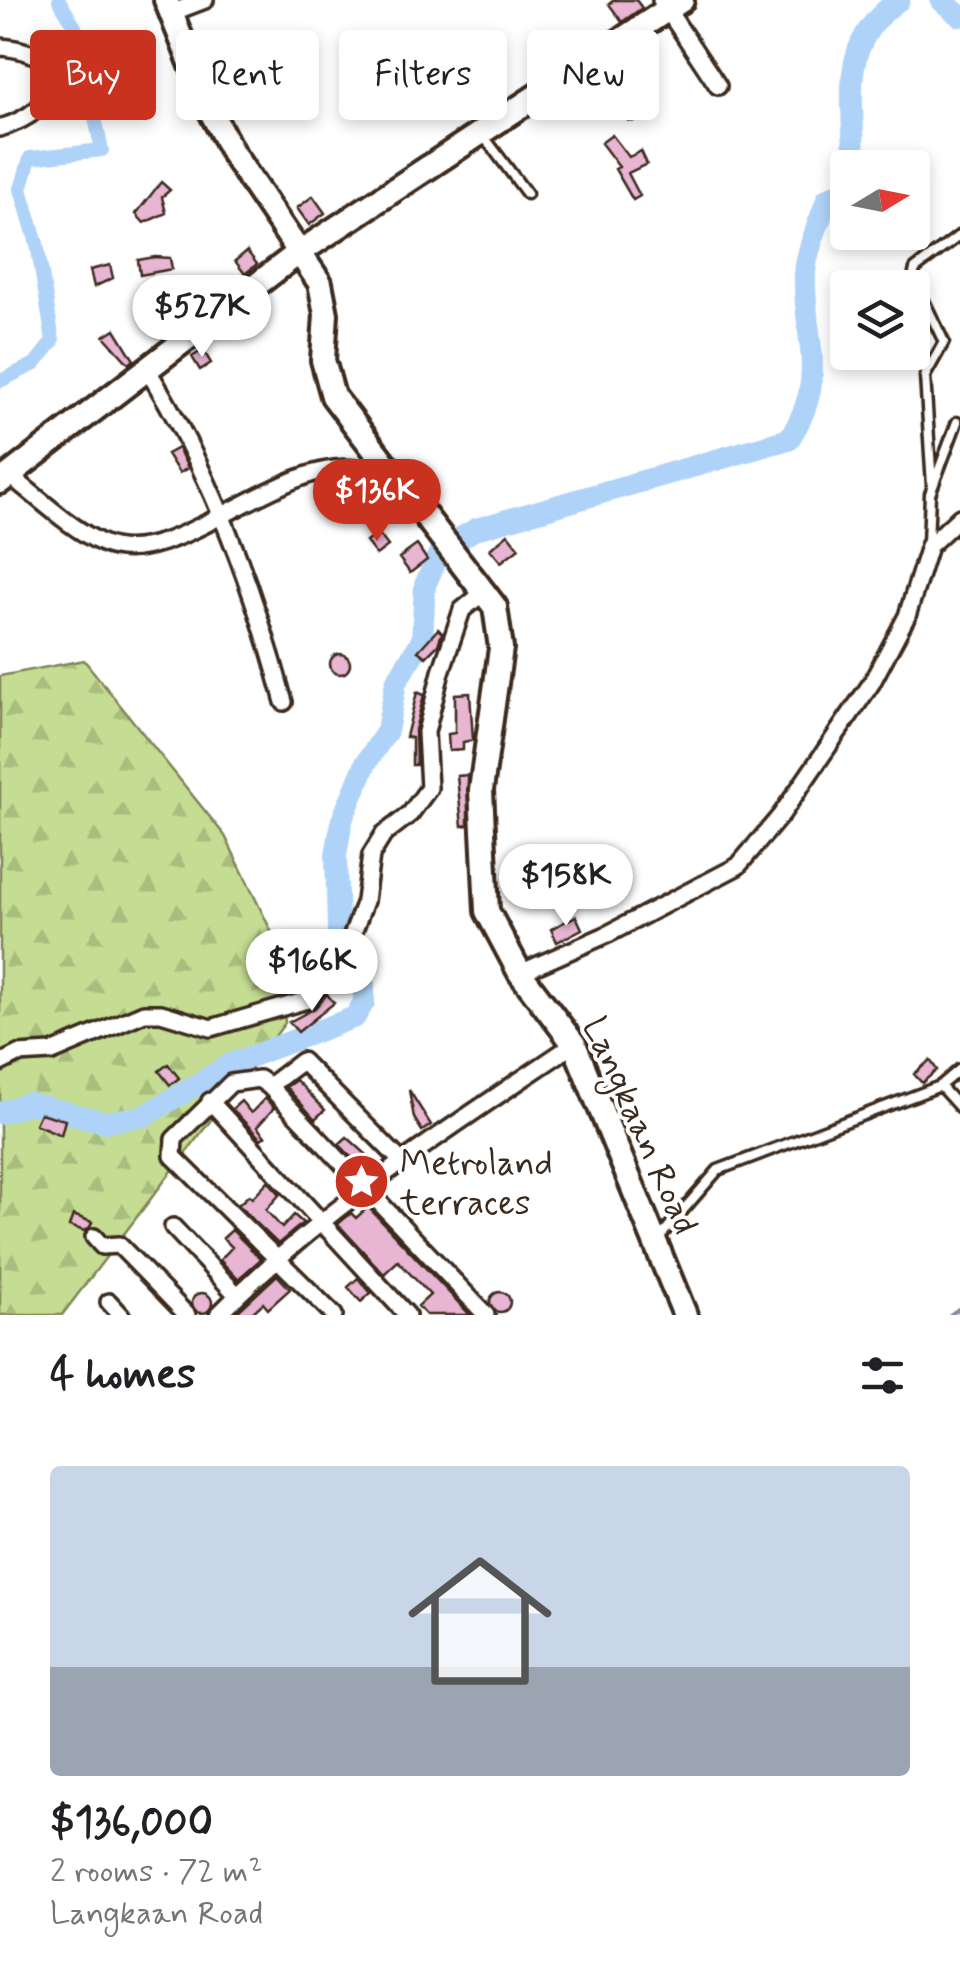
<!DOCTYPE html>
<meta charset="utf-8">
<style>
:root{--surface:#fff;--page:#f6f6f6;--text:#202124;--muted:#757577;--line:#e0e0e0;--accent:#c8321e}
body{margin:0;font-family:Mynerve,sans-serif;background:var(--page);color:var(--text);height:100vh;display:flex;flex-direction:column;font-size:38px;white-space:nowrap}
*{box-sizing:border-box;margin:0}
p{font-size:32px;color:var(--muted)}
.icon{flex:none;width:55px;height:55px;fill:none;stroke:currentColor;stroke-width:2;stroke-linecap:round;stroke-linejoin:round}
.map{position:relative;height:1315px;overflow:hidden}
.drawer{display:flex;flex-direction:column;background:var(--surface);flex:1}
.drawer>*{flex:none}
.banner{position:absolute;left:30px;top:30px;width:900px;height:90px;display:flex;gap:20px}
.needle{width:65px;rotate:80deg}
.buttons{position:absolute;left:830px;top:150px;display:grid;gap:20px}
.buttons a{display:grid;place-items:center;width:100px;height:100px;border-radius:10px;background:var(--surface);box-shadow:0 5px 15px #0003;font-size:50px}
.price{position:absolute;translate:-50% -85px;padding:0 22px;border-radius:35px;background:#fff;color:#222;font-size:32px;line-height:65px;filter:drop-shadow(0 2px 5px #0008)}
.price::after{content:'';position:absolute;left:50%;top:60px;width:30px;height:22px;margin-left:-15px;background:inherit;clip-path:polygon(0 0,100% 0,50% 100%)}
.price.active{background:var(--accent);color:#fff}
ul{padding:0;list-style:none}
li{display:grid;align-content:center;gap:20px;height:530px;padding:0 50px}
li+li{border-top:2px solid var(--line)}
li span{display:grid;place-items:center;height:310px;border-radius:10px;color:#555}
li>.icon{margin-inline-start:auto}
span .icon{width:180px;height:180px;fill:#fffc;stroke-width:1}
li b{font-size:42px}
h2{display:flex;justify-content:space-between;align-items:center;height:120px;padding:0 50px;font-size:42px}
.chip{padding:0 35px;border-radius:10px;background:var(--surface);box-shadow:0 5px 15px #0003;font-size:35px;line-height:90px}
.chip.active{background:var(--accent);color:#fff}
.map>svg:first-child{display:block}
</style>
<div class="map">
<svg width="960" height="1315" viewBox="0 0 960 1315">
<defs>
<pattern id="forest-firs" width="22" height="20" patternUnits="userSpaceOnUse" patternTransform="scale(2.5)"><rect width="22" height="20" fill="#c4dd93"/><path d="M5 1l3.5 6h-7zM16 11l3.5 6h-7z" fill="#a9be7e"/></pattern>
</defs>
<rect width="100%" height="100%" fill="#fff"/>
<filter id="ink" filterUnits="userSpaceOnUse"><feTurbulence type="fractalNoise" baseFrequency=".01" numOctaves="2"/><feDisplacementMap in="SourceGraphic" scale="20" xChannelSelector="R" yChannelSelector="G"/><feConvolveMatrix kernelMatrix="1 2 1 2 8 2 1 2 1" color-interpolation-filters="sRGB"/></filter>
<g filter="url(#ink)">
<path fill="url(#forest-firs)" stroke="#808458" stroke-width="2.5" d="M84,660l141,176 53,109 7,78 -223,292h-62v-639z"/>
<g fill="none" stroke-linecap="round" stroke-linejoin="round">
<path stroke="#818fa1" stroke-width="4" d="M950,1315l10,-7"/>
<path stroke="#afd3f8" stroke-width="14" d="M0,381l35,-17 18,-23 -16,-97 -16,-55 9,-31 72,-8 -27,-123 -16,-27"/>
<path stroke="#afd3f8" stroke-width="22" d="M941,0l19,16
M854,168c1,-68 -19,-124 45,-168
M0,1113l29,-10 76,19 39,-6 87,-52 124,-47 9,-15v-18l-26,-54 -2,-75 6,-35 24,-57 21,-32 9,-49 26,-42 3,-55 16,-36 35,-20 313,-90c41,-62 14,-98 16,-165 1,-24 15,-52 22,-75l17,-8 4,-8"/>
</g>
<path fill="#e8b5d2" stroke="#3b2a1e" stroke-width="2.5" d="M614,0h22l6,8 -20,14 -13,-18z
M266 52a10 10 0 1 1 20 0a10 10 0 1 1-20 0Z
M599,76l18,28 -12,8 -18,-28z
M612,135l17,22 12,-6 6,13 -19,9 12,23 -7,4 -18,-31 4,-2 -18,-24z
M161,182l9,8 -8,7 4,16 -22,10 -8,-9z
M313,196l12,17 -16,12 -12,-17z
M247,251l10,13 -12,10 -10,-13z
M155,257l15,1 2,11 -32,6 -2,-15z
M110,265l3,13 -19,9 -4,-17z
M115,329l19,31 -5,4 -25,-28z
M203,350l8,13 -11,7 -8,-13z
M178,448l10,20 -9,5 -12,-19z
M378,533l10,13 -12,9 -10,-13z
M508,534l11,14 -18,14 -11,-13z
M417,545l10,15 -17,13 -11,-15z
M438,629l4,4 -4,12 -12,12 -8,-6z
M330 664a10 10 0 1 1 20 0a10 10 0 1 1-20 0Z
M417,692l7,3 -9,35 1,35h-4v-27l-6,-1z
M470,693l3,47 -10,2v8l-14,1 -1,-17 7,-1v-39z
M468,775v50l-6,1 -5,-50z
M576,916l6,13 -25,13 -6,-13z
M327,994l7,9 -36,29 -9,-10 26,-14z
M930,1060l7,10 -15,13 -8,-9z
M168,1064l11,14 -9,7 -11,-14z
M296,1080l29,30 -10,9 -29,-32z
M409,1090l22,35 -9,6 -8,-13z
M265,1098l9,10 -17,19 8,9 -4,3 -29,-30 9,-8 10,12z
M40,1113l25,7 -4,15 -26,-11z
M347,1137l29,26 -9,10 -28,-29z
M268,1181l12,13 -14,16 16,18 12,-13 9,8 -25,21 -40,-39 11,-10 3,3z
M368,1207l102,108h-44l-8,-9 12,-11 -32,-34 -14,13 -46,-50 13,-11 5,5z
M73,1215l19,7 -2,5 -5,4 -16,-5z
M232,1230l29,29 -23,20 -18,-19 12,-13 -9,-9z
M277,1275l13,14 -22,20 -5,-6 -13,12h-16z
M358,1278l13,15 -10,9 -13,-15z
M490 1302a10 10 0 1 1 20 0a10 10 0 1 1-20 0Z
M192 1303a10 10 0 1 1 20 0a10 10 0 1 1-20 0Z"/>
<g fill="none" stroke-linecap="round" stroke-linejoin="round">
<defs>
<path id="lane" d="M597,58l35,57
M208,97l55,-35
M482,134l45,60
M932,486l-7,-110 19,-34 -31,-64 2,-9 45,-34
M928,543l2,-49 27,-72
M940,1086l20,-17
M659,1238l59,-68 222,-84 20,22"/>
<path id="street" d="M661,0l57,86
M171,13l34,-13
M0,47c78,6 63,63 0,81
M147,369c63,102 106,217 137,333
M9,475c29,22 60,53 93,68 67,32 177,-85 253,-74 14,2 30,11 43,16
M520,973l88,-39 130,-68 43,-51 90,-131 36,-68 22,-70 31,-29
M0,1063l18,-9 34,-2 92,-39h17l50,15 96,-28 37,-43 21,-56 6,-46 13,-21 26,-20 19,-26 -3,-56 15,-60 21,-62 22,-18
M269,1086l33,-25 99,100
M210,1101l197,214
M173,1227l64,68
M94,1237l8,9 17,-1 68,70
M109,1302l12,13
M218,1315c105,-107 232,-187 356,-271
M334,1315l-161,-159 1,-17 57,-56 28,-4 10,7 217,229"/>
<path id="secondary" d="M166,0l42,106 25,48 87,129 6,31 -3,46 10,36 162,211 6,41 -20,142 6,121 33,62 54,71 111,271
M0,482l297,-228 385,-254"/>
</defs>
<use href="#lane" stroke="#3b2a1e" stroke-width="15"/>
<use href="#street" stroke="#3b2a1e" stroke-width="22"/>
<use href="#secondary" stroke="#3b2a1e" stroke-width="30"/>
<use href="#lane" stroke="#fff" stroke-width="8"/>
<use href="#street" stroke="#fff" stroke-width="15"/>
<use href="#secondary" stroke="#fff" stroke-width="22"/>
</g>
</g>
<defs>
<symbol id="sight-disc" viewBox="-11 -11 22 22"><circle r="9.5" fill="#c8321e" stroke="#fff"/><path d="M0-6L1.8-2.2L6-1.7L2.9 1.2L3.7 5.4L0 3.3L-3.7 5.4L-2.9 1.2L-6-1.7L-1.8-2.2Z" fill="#fff"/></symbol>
</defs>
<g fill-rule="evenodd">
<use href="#sight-disc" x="330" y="1150" width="63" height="63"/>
</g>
<g text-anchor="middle" stroke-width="8" stroke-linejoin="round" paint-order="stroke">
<g font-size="35" fill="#3b2a1e" stroke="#fff">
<text transform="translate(641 1125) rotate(66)" y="12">Langkaan Road</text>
</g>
<g font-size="35" fill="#3b2a1e" stroke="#fff" text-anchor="start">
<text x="400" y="1174">Metroland<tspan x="400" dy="40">terraces</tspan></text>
</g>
</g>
</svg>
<div class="buttons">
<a><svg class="needle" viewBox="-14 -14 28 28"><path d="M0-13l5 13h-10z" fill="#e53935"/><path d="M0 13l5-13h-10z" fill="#757577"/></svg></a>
<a><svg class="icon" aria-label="layers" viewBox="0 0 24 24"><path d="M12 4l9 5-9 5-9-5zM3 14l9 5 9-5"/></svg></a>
</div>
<b class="price" style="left:202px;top:360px">$527K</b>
<b class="price active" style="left:377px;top:544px">$136K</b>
<b class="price" style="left:566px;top:929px">$158K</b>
<b class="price" style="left:312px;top:1014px">$166K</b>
<div class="banner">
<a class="chip active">Buy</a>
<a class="chip">Rent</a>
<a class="chip">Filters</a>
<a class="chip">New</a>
</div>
</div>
<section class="drawer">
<h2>4 homes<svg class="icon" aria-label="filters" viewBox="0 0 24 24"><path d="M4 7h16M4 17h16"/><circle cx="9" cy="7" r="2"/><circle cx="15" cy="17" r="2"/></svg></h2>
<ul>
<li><span style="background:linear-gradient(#c9d6e8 65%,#9aa5b1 0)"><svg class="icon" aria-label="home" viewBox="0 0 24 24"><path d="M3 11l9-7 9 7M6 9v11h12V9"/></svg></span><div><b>$136,000</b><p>2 rooms · 72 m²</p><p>Langkaan Road</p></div></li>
</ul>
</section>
